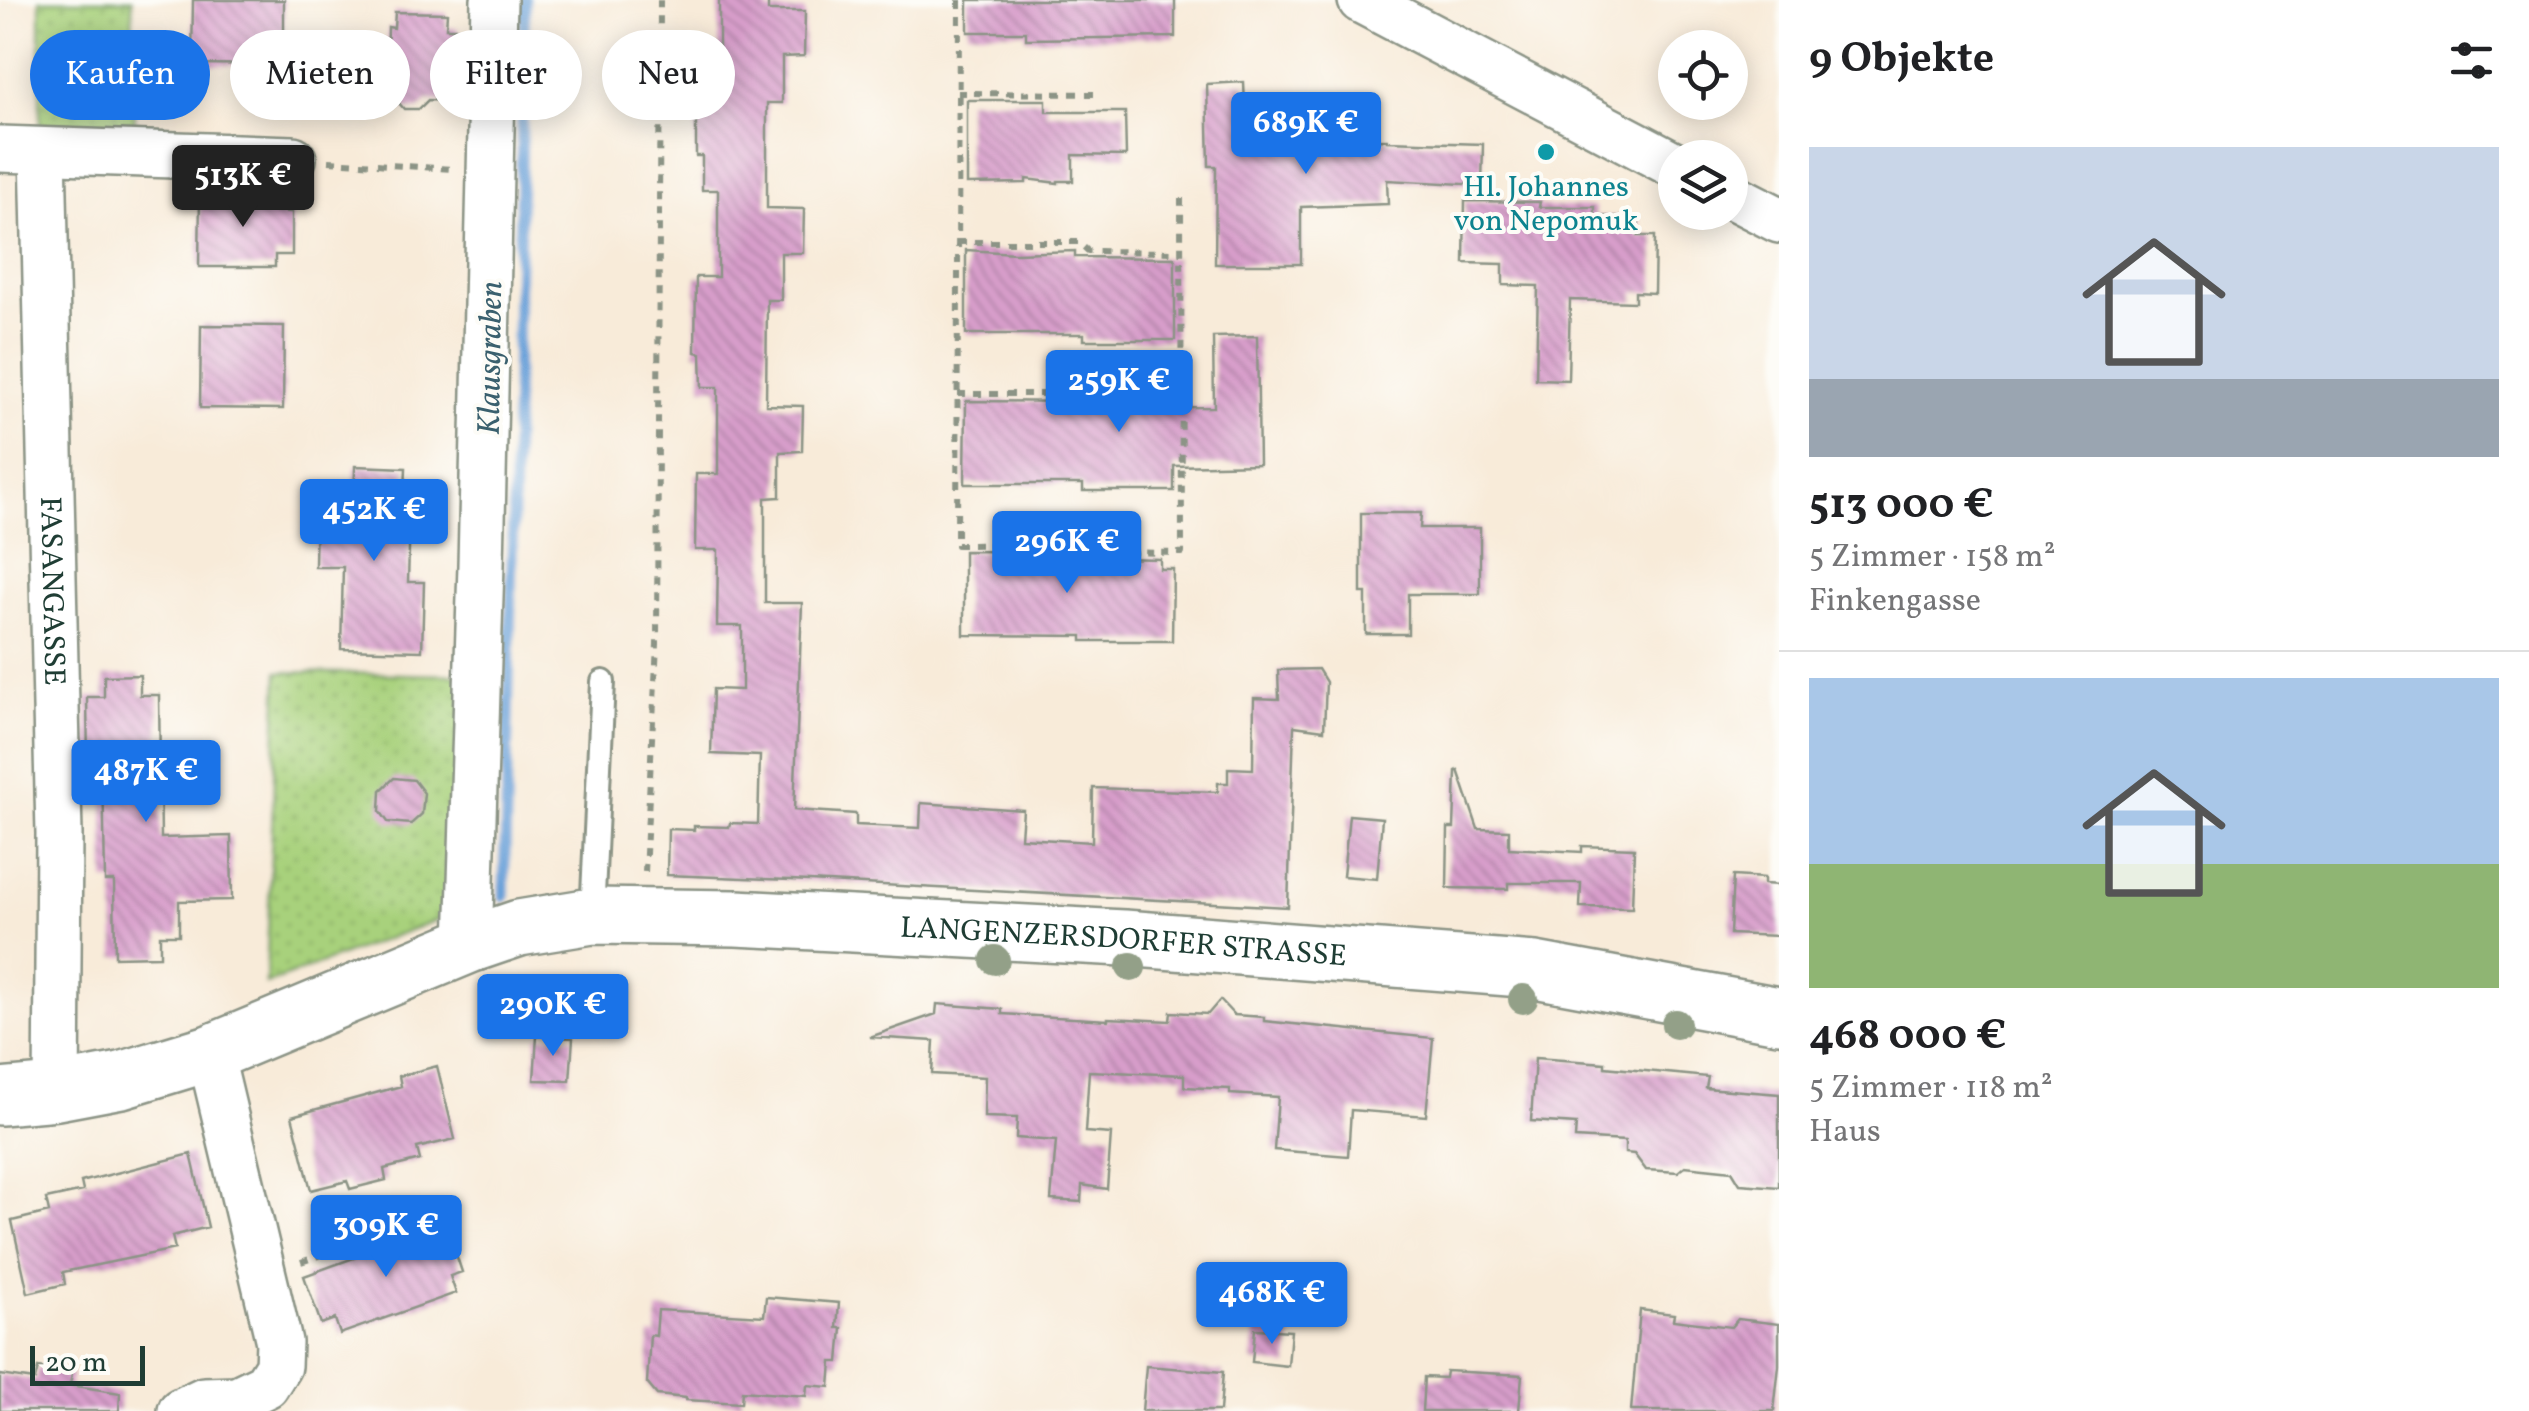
<!DOCTYPE html>
<html lang="de">
<meta charset="utf-8">
<style>
:root{--surface:#fff;--page:#f2f2f2;--text:#202124;--muted:#757577;--line:#e0e0e0;--accent:#1a73e8}
body{margin:0;font-family:Vollkorn,serif;background:var(--page);color:var(--text);height:100vh;display:flex;flex-direction:column;font-size:38px;white-space:nowrap}
*{box-sizing:border-box;margin:0}
p{font-size:32px;color:var(--muted)}
.icon{flex:none;width:55px;height:55px;fill:none;stroke:currentColor;stroke-width:2;stroke-linecap:round;stroke-linejoin:round}
.map{position:relative;flex:1;overflow:hidden}
.sheet{display:flex;flex-direction:column;background:var(--surface);width:750px}
.sheet>*{flex:none}
.hud{position:absolute;left:30px;top:30px;width:950px;height:90px;display:flex;gap:20px}
.buttons{position:absolute;left:1658px;top:30px;display:grid;gap:20px}
.buttons a{display:grid;place-items:center;width:90px;height:90px;border-radius:50%;background:var(--surface);box-shadow:0 5px 25px #0003;font-size:50px}
.scale{position:absolute;left:30px;bottom:25px;width:115px;box-sizing:border-box;padding-left:10px;border:5px solid #1f3d34;border-top:0;font-size:28px;line-height:35px;white-space:nowrap;color:#1f3d34;-webkit-text-stroke:8px #fdfcf7;paint-order:stroke}
.price{position:absolute;translate:-50% -85px;padding:0 22px;border-radius:10px;background:var(--accent);color:#fff;font-size:32px;line-height:65px;filter:drop-shadow(0 2px 5px #0008)}
.price::after{content:'';position:absolute;left:50%;top:60px;width:30px;height:22px;margin-left:-15px;background:inherit;clip-path:polygon(0 0,100% 0,50% 100%)}
.price.selected{background:#222;color:#fff}
ul{padding:0;list-style:none}
li{display:grid;align-content:center;gap:20px;height:530px;padding:0 30px}
li+li{border-top:2px solid var(--line)}
li span{display:grid;place-items:center;height:310px;border-radius:0px;color:#555}
li>.icon{margin-inline-start:auto}
span .icon{width:180px;height:180px;fill:#fffc;stroke-width:1}
li b{font-size:42px}
h2{display:flex;justify-content:space-between;align-items:center;height:120px;padding:0 30px;font-size:42px}
.pill{padding:0 35px;border-radius:45px;background:var(--surface);box-shadow:0 5px 25px #0003;font-size:35px;line-height:90px}
.pill.selected{background:var(--accent);color:#fff}
main{display:flex;flex:1;min-height:0}
.map>svg:first-child{display:block}
</style>
<main>
<div class="map">
<svg width="1779" height="1411" viewBox="0 0 1779 1411">
<defs>
<pattern id="grass-dots" width="8" height="8" patternUnits="userSpaceOnUse" patternTransform="scale(2.5)"><rect width="8" height="8" fill="#a8d17c"/><path d="M2 2h.1M6 6h.1" fill="none" stroke="#90b46c" stroke-width="1.8" stroke-linecap="round"/></pattern>
<pattern id="building-back-hatch" width="6" height="6" patternUnits="userSpaceOnUse" patternTransform="scale(2.5)"><rect width="6" height="6" fill="#d89ecb"/><path d="M-1 5l2 2M0 0l6 6M5-1l2 2" fill="none" stroke="#af82a6"/></pattern>
</defs>
<rect width="100%" height="100%" fill="#fdfcf7"/>
<filter id="ink" filterUnits="userSpaceOnUse"><feTurbulence type="fractalNoise" baseFrequency=".01" numOctaves="2"/><feDisplacementMap in="SourceGraphic" scale="20" xChannelSelector="R" yChannelSelector="G"/><feConvolveMatrix kernelMatrix="1 2 1 2 8 2 1 2 1" color-interpolation-filters="sRGB"/></filter>
<filter id="wash" filterUnits="userSpaceOnUse"><feTurbulence type="fractalNoise" baseFrequency=".0048" numOctaves="4" result="noise"/><feDisplacementMap in="SourceGraphic" scale="40" xChannelSelector="R" yChannelSelector="G"/><feGaussianBlur stdDeviation="2.25" result="paint"/><feColorMatrix in="noise" values="0 0 0 0 0 0 0 0 0 0 0 0 0 0 0 0 0 1.4 0 .05"/><feComposite in="paint" operator="in"/></filter>
<g filter="url(#wash)">
<rect width="100%" height="100%" fill="#f8ebd9"/>
<path fill="url(#grass-dots)" stroke="#648758" stroke-width="2.5" d="M40,0h92l3,133 -95,-2z
M278,672l185,3 -10,239 -187,70z"/>
<g fill="none" stroke-linecap="round" stroke-linejoin="round">
<path stroke="#6ba1d9" stroke-width="11" d="M504,897l21,-897"/>
</g>
<g id="blocks">
<path fill="url(#building-back-hatch)" d="M193,0h91v65l-92,-1z
M719,0h49v11h37l-1,45 -22,1v46h-15v105l37,1 -1,44h-22v47h-14l-1,105 37,1 -1,45 -22,1v45l-15,1v105h37l-8,207 62,4v11l64,3 1,-25 102,7 -2,28 71,4 1,-54 125,4v-9h10v-15l25,1 1,-71 25,1 -1,-29 40,-1 8,13 -2,48 -30,-4 -6,181 -497,-27 -124,-5 1,-46 26,1v-4l35,1 1,-4 28,1 2,-68 -49,-2 2,-65 29,1v-64h-25l1,-76h-23l1,-76h22v-87h-16l-1,-34 -6,-1 1,-75h22v-87h-16v-34h-6v-76l23,1z
M968,0h207v37l-149,2v-7h-58z
M395,12l52,1 -1,15h12l-2,57h-6v16l-22,-1 -9,9h-15l-18,-21 2,-61 6,1z
M1244,82l2,50 77,-3v11l64,-1v2l96,3 -1,41 -95,-5 1,24 -87,3v57h-86l1,-98h-7l-2,-82z
M967,100h79v12h79l1,44 -53,-1v26h-15v2l-32,-4v4l-59,1z
M219,190h34v5h22v16l17,1v43h-17v12h-76l1,-72h19z
M1465,201l75,1 -1,5h56v9l44,1 -1,19h17l-1,57 -19,-1v10l-65,-2 -2,80 -32,-1 2,-93 -35,-1v-21l-39,-1z
M966,250l49,3 60,-2v6l100,1v82h-91v-6h-118z
M201,325l83,1 -1,83 -83,-1z
M1257,336l2,128 -85,2v25h-91v-7h-118l1,-83 117,1v6l131,-1 -1,-70z
M355,466l51,2 -2,47h6l-2,67h16l-2,69 -81,-2 2,-82h-28l1,-53 38,1z
M1361,513h60l-1,15h60v66h-72v40h-42v-41h-5z
M964,551l109,1v5l87,2v10h13l-1,72h-90v-5l-118,-1z
M140,675v20h19l2,143 70,-2 1,64 -53,1v34h-19v21l-45,1 -1,-76h-9l-2,-115h-15l-1,-69h17v-21z
M1458,770l20,59 31,1v18l73,4v-6l52,2 -2,60 -52,-1 1,-24h-73v6l-61,-1 1,-60h6l2,-57z
M394,778l20,2 10,13 -2,21 -11,10 -23,-2 -8,-11 1,-21z
M1349,815l33,3 -5,61 -34,-3z
M1733,876l31,2v6l15,1v51l-49,-2z
M1220,1000l14,15 30,2v4l169,17 -7,78 -75,-6 -3,46 -74,-6 4,-53 -48,-3v-5l-46,-2v-12l-95,-4 -4,61 26,2 -4,55 -25,-4 -1,17 -30,-2 5,-59 -40,-3 1,-20 -33,-1 1,-40 -53,-3 2,-33 -64,-4 66,-23 1,-10 65,5v5l106,6v-2l62,3 1,-9 37,2z
M537,1036l36,2 -3,43 -36,-1z
M1535,1058l70,5v4l103,10 -2,11 73,6v93l-39,-3 -8,-13 -47,-5 -7,6 -32,-2 -12,-16 -9,-1v-12l-50,-3 1,-14 -45,-3z
M437,1066l18,73 -38,9 3,12 -36,9 2,11 -36,9 -3,-8 -36,9 -19,-74 109,-30 -2,-10z
M191,1154l17,73 -36,9 3,13 -112,23 2,12 -37,9 -16,-72 37,-9 -3,-13 37,-8 -2,-9z
M434,1224l1,3 11,-3 16,48 -12,4 6,17 -116,41 -5,-15 -14,5 -17,-48 105,-38 -2,-5z
M766,1297l73,6 -2,25h5l-3,34h-7l-2,25 -23,-2 -1,11 -64,-5 -1,12 -55,-3v-2l-29,-3 -10,-12 3,-48 6,1 2,-26 106,6z
M1640,1310l34,4 -1,6 58,7 7,-8 41,5v42l-5,45h-143z
M1255,1329l36,2 -3,35 -36,-4z
M1146,1366l77,6 -3,39h-78z
M38,1368l34,5 -2,12 50,8 -1,18h-119v-36l35,5z
M1446,1371l76,4 -3,36h-97l2,-34 21,1z"/>
</g>
</g>
<g filter="url(#ink)">
<use href="#blocks" fill-opacity="0" stroke="#8c9486" stroke-width="2.5"/>
<g fill="none" stroke-linecap="round" stroke-linejoin="round">
<defs>
<path id="lane" d="M592,916l11,-234"/>
<g id="street">
<path d="M1361,0l314,165"/>
<path d="M0,149l293,10"/>
<path id="s1" d="M43,151l16,683 -2,258"/>
<path d="M1730,195l49,25"/>
<path d="M469,945l12,-380 13,-565"/>
<path d="M181,1411l23,-11 33,-1 29,-14 12,-19 1,-24 -69,-289"/>
</g>
<g id="secondary">
<path id="s2" d="M0,1097l57,-5 64,-12 89,-27 259,-108 50,-17 73,-12 144,2 388,20 411,32 244,45"/>
</g>
</defs>
<use href="#lane" stroke="#8c9486" stroke-width="28"/>
<use href="#street" stroke="#8c9486" stroke-width="50"/>
<use href="#secondary" stroke="#8c9486" stroke-width="60"/>
<path stroke="#8c9486" stroke-width="6" stroke-dasharray="8 8" stroke-linecap="butt" d="M959,0l-2,545 121,-1 10,8 94,1 -1,-355
M958,93l140,1
M329,161l123,8
M958,242h120l10,9 93,1
M958,394h127l10,6 87,1
M645,872l12,-228 3,-644
M301,1262l75,-26"/>
<use href="#lane" stroke="#fff" stroke-width="22"/>
<use href="#street" stroke="#fff" stroke-width="45"/>
<use href="#secondary" stroke="#fff" stroke-width="55"/>
</g>
<g fill="#93a088">
<circle cx="995" cy="960" r="15"/>
<circle cx="1131" cy="967" r="15"/>
<circle cx="1523" cy="999" r="15"/>
<circle cx="1676" cy="1024" r="15"/>
</g>
</g>
<circle fill="#0f9aa8" stroke="#fdfcf7" stroke-width="4" cx="1546" cy="152" r="10"/>
<g text-anchor="middle" stroke-width="8" stroke-linejoin="round" paint-order="stroke">
<g font-size="30" fill="#0d838f" stroke="#fdfcf7">
<text x="1546" y="196">Hl. Johannes<tspan x="1546" dy="34">von Nepomuk</tspan></text>
</g>
<g font-size="30" fill="#1f3d34" stroke="#fdfcf7">
<text dy="10" stroke="none"><textPath href="#s1" startOffset="440">FASANGASSE</textPath></text>
<text dy="10" stroke="none"><textPath href="#s2" startOffset="1155">LANGENZERSDORFER STRASSE</textPath></text>
</g>
<g font-size="32" font-style="italic" fill="#3a606e" stroke="#fdfcf7">
<text transform="translate(489 358) rotate(-89)" y="11">Klausgraben</text>
</g>
</g>
</svg>
<div class="buttons">
<a><svg class="icon" aria-label="locate" viewBox="0 0 24 24"><circle cx="12" cy="12" r="6"/><path d="M12 2v4M12 18v4M2 12h4M18 12h4"/></svg></a>
<a><svg class="icon" aria-label="layers" viewBox="0 0 24 24"><path d="M12 4l9 5-9 5-9-5zM3 14l9 5 9-5"/></svg></a>
</div>
<div class="scale">20 m</div>
<b class="price" style="left:1306px;top:177px">689K €</b>
<b class="price selected" style="left:243px;top:230px">513K €</b>
<b class="price" style="left:1119px;top:435px">259K €</b>
<b class="price" style="left:374px;top:564px">452K €</b>
<b class="price" style="left:1067px;top:596px">296K €</b>
<b class="price" style="left:146px;top:825px">487K €</b>
<b class="price" style="left:553px;top:1059px">290K €</b>
<b class="price" style="left:386px;top:1280px">309K €</b>
<b class="price" style="left:1272px;top:1347px">468K €</b>
<div class="hud">
<a class="pill selected">Kaufen</a>
<a class="pill">Mieten</a>
<a class="pill">Filter</a>
<a class="pill">Neu</a>
</div>
</div>
<section class="sheet">
<h2>9 Objekte<svg class="icon" aria-label="filters" viewBox="0 0 24 24"><path d="M4 7h16M4 17h16"/><circle cx="9" cy="7" r="2"/><circle cx="15" cy="17" r="2"/></svg></h2>
<ul>
<li><span style="background:linear-gradient(#c9d6e8 75%,#9aa5b1 0)"><svg class="icon" aria-label="home" viewBox="0 0 24 24"><path d="M3 11l9-7 9 7M6 9v11h12V9"/></svg></span><div><b>513 000 €</b><p>5 Zimmer · 158 m²</p><p>Finkengasse</p></div></li>
<li><span style="background:linear-gradient(#a9c7e8 60%,#8fb573 0)"><svg class="icon" aria-label="home" viewBox="0 0 24 24"><path d="M3 11l9-7 9 7M6 9v11h12V9"/></svg></span><div><b>468 000 €</b><p>5 Zimmer · 118 m²</p><p>Haus</p></div></li>
</ul>
</section>
</main>
